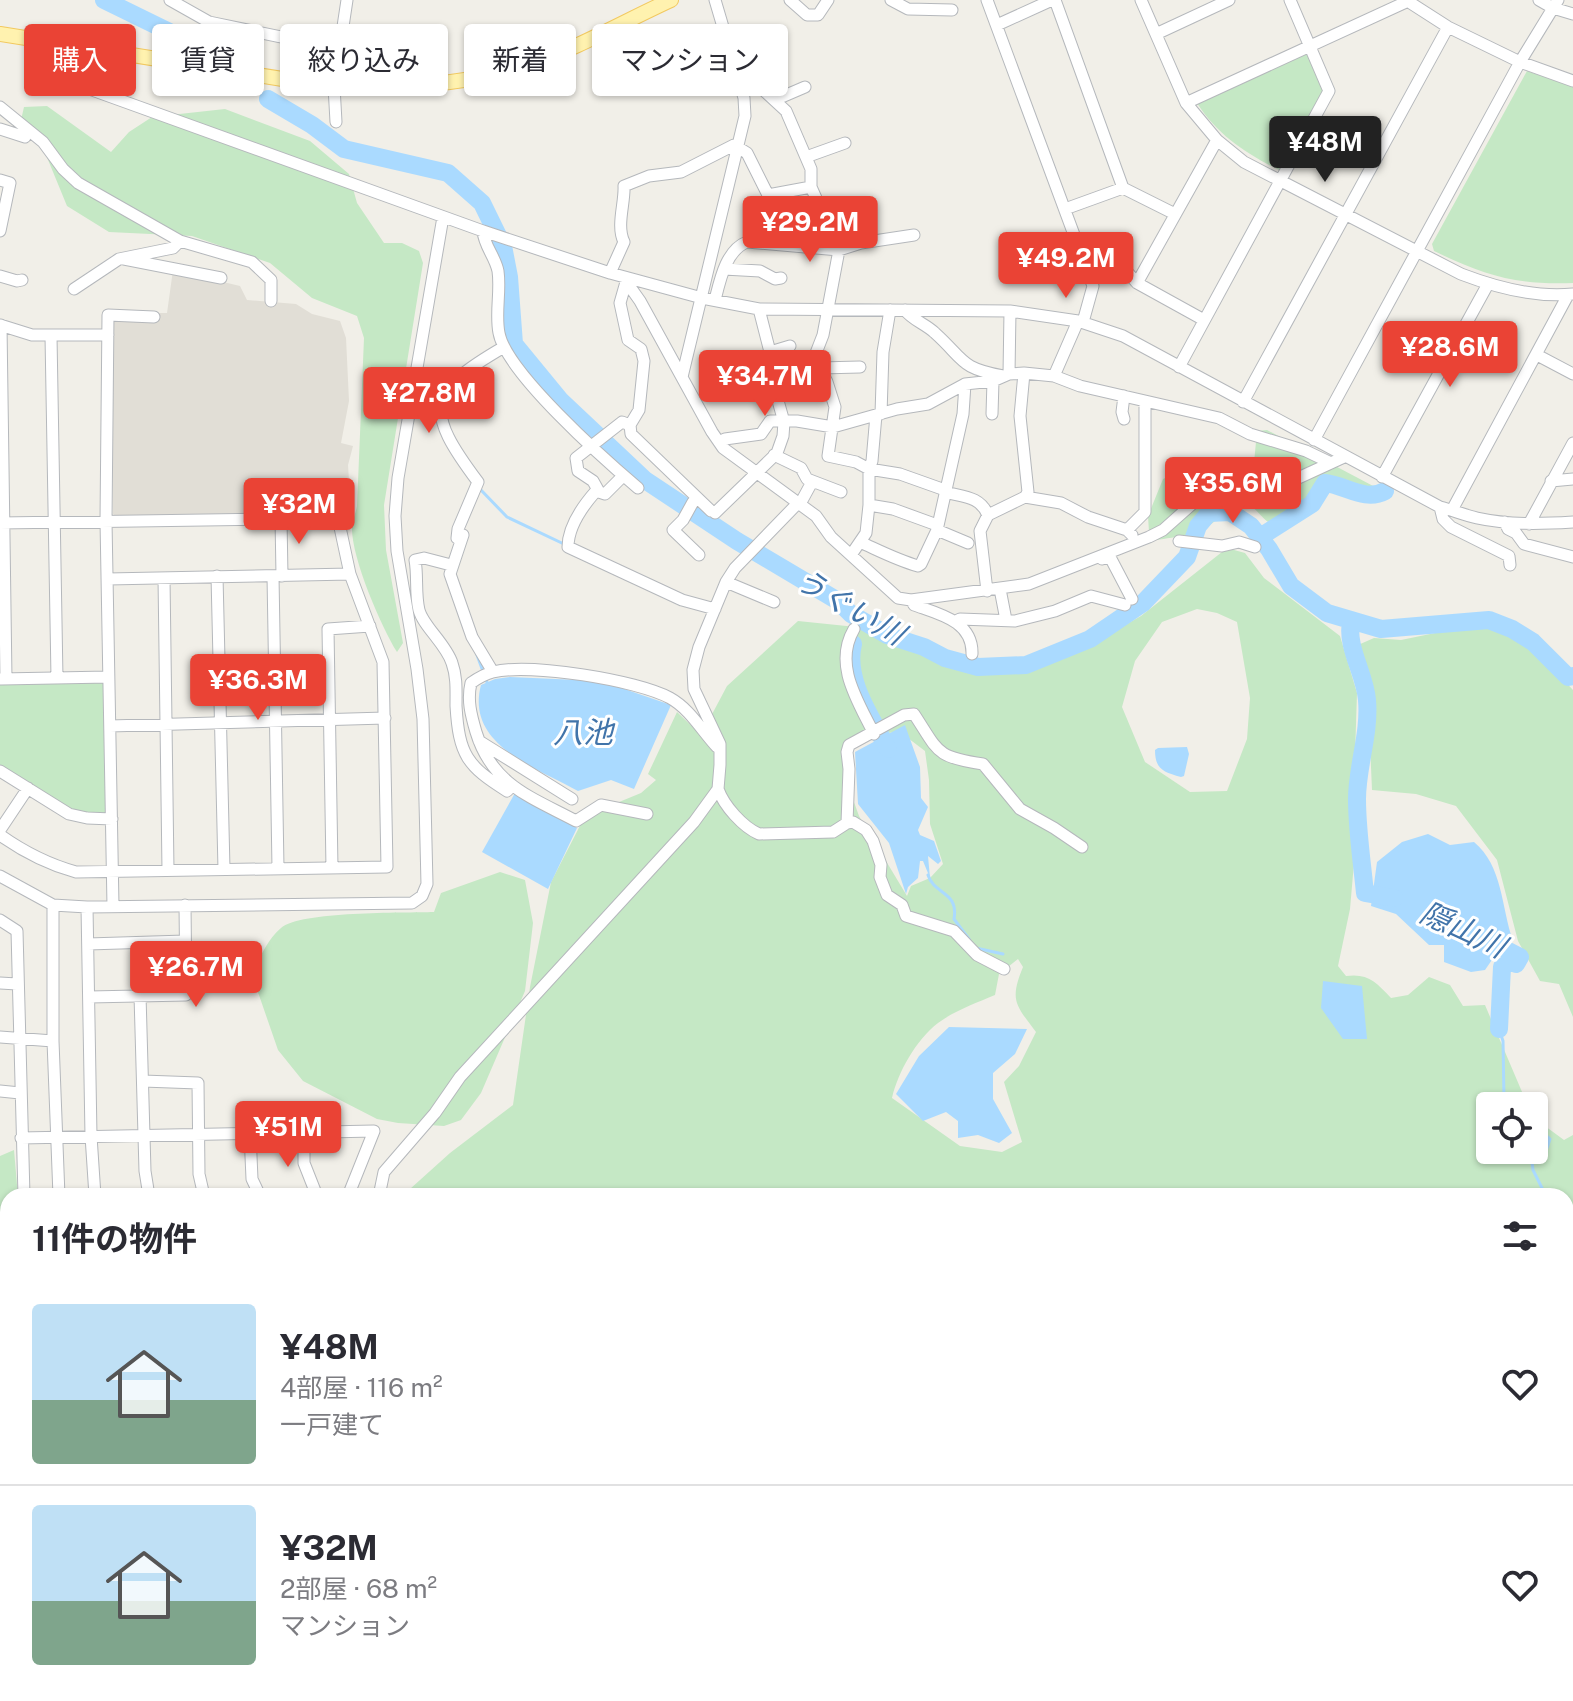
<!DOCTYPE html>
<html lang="ja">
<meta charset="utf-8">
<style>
:root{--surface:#fff;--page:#f7f7f7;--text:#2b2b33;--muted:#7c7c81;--line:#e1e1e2;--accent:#ea4335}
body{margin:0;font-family:"Public Sans","Noto Sans JP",sans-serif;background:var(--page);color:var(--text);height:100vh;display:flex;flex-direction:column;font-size:30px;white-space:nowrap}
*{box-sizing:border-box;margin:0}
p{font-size:26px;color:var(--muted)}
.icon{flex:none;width:44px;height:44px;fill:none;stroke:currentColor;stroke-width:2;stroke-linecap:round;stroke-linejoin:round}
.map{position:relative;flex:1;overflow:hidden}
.panel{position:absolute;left:0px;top:1188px;width:1574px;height:514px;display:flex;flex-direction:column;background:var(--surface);border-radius:24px 24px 0 0;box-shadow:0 2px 6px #0004}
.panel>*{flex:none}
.top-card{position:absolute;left:24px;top:24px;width:800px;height:72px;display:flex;gap:16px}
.fabs{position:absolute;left:1476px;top:1092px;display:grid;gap:16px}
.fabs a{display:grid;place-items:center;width:72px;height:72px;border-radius:8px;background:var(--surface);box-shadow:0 2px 6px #0004;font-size:40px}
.price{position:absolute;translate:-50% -68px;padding:0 18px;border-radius:8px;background:var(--accent);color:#fff;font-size:26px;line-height:52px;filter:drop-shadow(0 2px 4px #0008)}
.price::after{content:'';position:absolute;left:50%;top:48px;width:24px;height:18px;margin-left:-12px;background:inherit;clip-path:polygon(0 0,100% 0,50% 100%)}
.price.active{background:#222;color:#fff}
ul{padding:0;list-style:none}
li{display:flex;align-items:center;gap:24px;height:200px;padding:0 32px}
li+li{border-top:2px solid var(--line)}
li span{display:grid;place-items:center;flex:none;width:224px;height:160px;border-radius:8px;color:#555}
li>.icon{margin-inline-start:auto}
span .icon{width:96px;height:96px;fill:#fffc;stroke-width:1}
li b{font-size:34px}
h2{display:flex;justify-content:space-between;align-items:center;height:96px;padding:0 32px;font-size:34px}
.pill{padding:0 28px;border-radius:8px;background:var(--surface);box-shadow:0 2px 6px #0004;font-size:28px;line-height:72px}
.pill.active{background:var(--accent);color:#fff}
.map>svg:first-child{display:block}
</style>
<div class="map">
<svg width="1573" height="1701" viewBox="0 0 1573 1701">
<rect width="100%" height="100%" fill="#f1efe8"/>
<path fill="#e1ded6" d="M173,270l67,16 7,14 49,4 16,10 28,7 6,17 3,63 -8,42 12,3 -5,19 3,46 -235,6 -3,-3 -1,-198 41,5 5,-8h9z"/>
<path fill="#c5e8c5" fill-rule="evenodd" d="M1305,53l4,2 15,36 -43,80c-34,-17 -63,-35 -84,-68z
M1527,71l46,16v196c-57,2 -87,-7 -139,-32l-2,-7z
M47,106l64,46 18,-20 23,-15 73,-8 85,32 39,33 8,29 27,40h18l17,8 4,12 -39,242 2,45 17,93 -6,9c-16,-26 -47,-97 -45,-127 1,-6 4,-13 5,-19l7,-168 -7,-22 -45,-18 -42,-35 -78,-27 -83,-4 -42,-26 -23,-56 -23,-30 3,-13z
M1267,430l108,57 -2,5 -4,2 -28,-6 -12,1 -55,36c-12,-4 -17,-18 -29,-22 -15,-4 -20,10 -30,18 -16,14 -39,16 -59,19l-7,-8 -1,-16 15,-37 9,-4 68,-7 14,-5 3,-32z
M1227,548l18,5 19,25 76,58 17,57 -4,125 1,45 -4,46 -12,57 8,10c22,-3 30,6 45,22l17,-3 21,-18 21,8 13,21 22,-1 43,101h-38v44h44v-32l30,22 9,-5v566h-1288l-5,-7h1286v-498h-1159l3,-7 40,-36 63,-48 17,-118 21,-105 34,-66 56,-23 15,-13 -8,-6 29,-62 24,23 26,-49 71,-65 68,7 70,32 58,13 62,-13 55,-27 30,-17zM1197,609l20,4 20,9 13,76 -3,41 -20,52 -37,1 -45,-30 -23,-55 13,-46 27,-39zM900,732l25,19 4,29 1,44 13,40 -13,14 -19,8 -4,10 -48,-80 -13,-36 4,-32 23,-14zM1018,959l5,8c-14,34 -7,38 13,65l-17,34 -15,16 18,60 -20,10 -42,-6 -68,-48c6,-26 24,-58 46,-75 16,-12 38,-20 57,-28l4,-21z
M1474,625c54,6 64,28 99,65v327l-14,-33 -19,-3 -22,-40 -21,-81 -41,-54 -40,-12 -44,-4 -2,-46 4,-46 -16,-53 16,-7 27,2z
M101,682l4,3 2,126 -3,3 -32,-3 -72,-45v-83z
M500,872l25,8 8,43 -8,68 -44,102 -20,27 -17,6 -46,-3 -21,-4 -74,-38 -25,-31 -26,-75c7,-16 15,-35 29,-47 19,-17 123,-15 153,-16l7,-19z
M14,1150l4,46h-10v33l-8,3v-76z
M0,1327l8,18v139l-8,-9z"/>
<path fill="#aadaff" d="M510,677l91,4 70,24 -37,84 -23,-9 -33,11c-41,-23 -113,-46 -97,-106l14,-6z
M905,725l15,42 1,31 7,9 -10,23 2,5 14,6 7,20 -3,3 -10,-8 2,22 -7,-17h-3l-2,17 -10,9 -2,7 -17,-51 -31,-39 -3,-52z
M1187,747l2,7 -5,22 -3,1c-18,-5 -26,-8 -26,-27l3,-2z
M515,793l62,35 -29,61 -66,-37z
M1428,834l22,11 24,-3c29,24 27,65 39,99l-15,10 -13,19 -14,2 -27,-10v-17h-15l-33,-31 -25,-8 6,-44 25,-20z
M1323,981l39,5 5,53h-24l-22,-31z
M949,1027l78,2 -12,25 -22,19v26l19,34 -13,10 -21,-8 -20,3v-17l-12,-9 -23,9 -27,-27 23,-38z"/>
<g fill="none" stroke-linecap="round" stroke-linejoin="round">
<path stroke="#aadaff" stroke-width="3" d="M504,338l7,-3
M480,489l27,28 59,28
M477,655l11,30
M928,875c6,20 31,16 26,44l15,20
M976,948l27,6
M1499,1029l4,12 1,58 4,7
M1534,1124l16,15 -3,9 -15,14 1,8 13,26
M1566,1363l7,12"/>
<path stroke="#aadaff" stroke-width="18" d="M104,0l88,43
M268,99l44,26 32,24 104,24 34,30 21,43 6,31 5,67 46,56 85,80 92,61 101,60 13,13 36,21 37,12 21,11 33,9 48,-2 64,-26 53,-36 44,-46 11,-31 11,-13 21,-1 21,14 18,23 22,37 36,27 54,16 108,-9 23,9 21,13 35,35 5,-1
M1260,537l52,-33 13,-21c20,2 40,19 60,8
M1351,622c-5,25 14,52 16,78 3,34 -10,66 -10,99 0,31 5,63 8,94l29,5
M853,644c-9,36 19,74 35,105
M1483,938l37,19 -4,7 -5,-2 -9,5 -3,62"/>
<defs>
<path id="minor" d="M170,0l39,22 130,27
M790,0l17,15h11l10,-15
M891,0l17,9 44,1
M987,0l106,286 -10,36
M1055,0l68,188 52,26
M1141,0l45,103 31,37 27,22 217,112c34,13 75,24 112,20
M1406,0l42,27 72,35 53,19
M1539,0l14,8 20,6
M997,25l55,-25
M1156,34l73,-34
M44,41c-2,15 -1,27 12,36l427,154 127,42 92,25 57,11 251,2 68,10 45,15 317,171c12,3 24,8 37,11 32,7 64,6 96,4
M733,62l53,49 25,58v18l28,63 -16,85 -7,18 1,9 10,20 8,25 -7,49 28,6 13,7v36l-3,28 -15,22
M777,99l28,-12
M1186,103l220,-101
M0,107l43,35 20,27 15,14 102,58 72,21 19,18v21
M336,122l-2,-36 13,-86
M0,129l25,8 3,-7
M806,157l39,-14
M0,180l10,3 -10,48
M768,195l43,-8
M1065,209l58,-21
M483,231c1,15 12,25 15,40 3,20 -3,42 1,62 7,39 106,127 139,155
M1079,246l14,-1 13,3 31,35 67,37
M124,259l97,19
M724,269l36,2 15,8 6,-1
M610,273l14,-31c-8,-16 1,-39 0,-56l25,-10 32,-4 53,-27 13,8 21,42 -8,47
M0,276l17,5 5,-1
M623,277l17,24 72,131 11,16 93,68 15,21 67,61 13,2 118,-16 120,-47 14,-7 37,-33 27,-7 56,-5 61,-28
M626,282l-6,21 8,37 13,9 3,12 -5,49 -9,15 1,9 80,77
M1137,283l80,-143
M74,289l45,-30 54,-11 7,-7
M715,300c5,-20 11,-50 32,-58l92,8 22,-7 53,-8
M905,310c7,10 21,14 30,23 30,27 24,35 68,43
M0,325l32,10h76
M1,325l5,354
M51,336l6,342
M770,352l20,-6
M1537,355l36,19
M1179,367l150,-276 -39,-91
M820,368l40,-1
M1009,374l1,-63
M1054,376l24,-55
M682,377l63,-261 -1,-18 -29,-98
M1124,396l-2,16 2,7
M1243,402l205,-375
M881,414l2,-62 7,-42
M992,414l1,-33
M876,415l-4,46 -3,8 31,5 45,16
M1314,440l206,-378 38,-62
M719,442l6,-3 36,-5 9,-13h27l36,6 64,-18 31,-5 37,-20 28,-3 16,-7 15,-1 30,3 26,10 139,32 31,16 56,17 25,12
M774,455l27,13 6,11 34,13
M623,476l-18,18 -9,-3c-15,17 -28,36 -28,56l114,53 33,9
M1382,477l106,-193
M1551,481l22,-2
M596,491l2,-1 -5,-9 -15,-10 -2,-13 46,-36 8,3
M945,492c18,5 35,4 43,23
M1025,497l36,6 27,14 39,13 5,5
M693,502l-10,18 -10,10 26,25
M800,504l12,-22
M869,505l24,4 44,16
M1440,507l3,12 8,8 58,29 1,9
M1452,510l116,-215
M715,513l62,-60 6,-17 1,-14 -11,-39 -3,-31 -11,-43
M281,518l1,58
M1505,522l3,7 8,4 8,11 49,13
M0,523l338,-5 12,56 33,88 4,205 -311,5c-29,-8 -52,-20 -76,-37
M1529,524l44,-81
M937,530l31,13
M1127,530l18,-18v-111
M463,535l-13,39 22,63 21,35
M461,540l-4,-2 1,-9 20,-47c-54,-72 -52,-90 26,-135
M1179,541l43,5 17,-4 16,5
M860,542c20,9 37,18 58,24l3,-2 16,-34 26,-116 2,-30
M1100,557l2,2 8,-2 22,42
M451,565l-27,-7 -9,2c3,16 0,34 4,50 4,16 27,34 33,53 5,14 4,28 4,43 3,49 11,60 51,85l4,-4
M217,576l7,293
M273,576l5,292
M164,578l4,292
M108,579l242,-5
M726,582l48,20
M1000,589l6,31
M987,591l-7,-60 8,-16 37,-18 3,-5 -8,-76 4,-43
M911,600l3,5c25,9 59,16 58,49
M956,621l4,-2 55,2 40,-10 36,-15 34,9
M854,629c-21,36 4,72 20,105
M1,679l107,-2
M110,726l275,-8
M479,741l93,58
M0,771l69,43 18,4 25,1
M718,789c6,17 25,38 41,45l74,-2 14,-9 6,-1 13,8 7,11 8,24 -1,12 7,18 15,10 4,11 48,15 23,24 27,14
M647,814l-46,-9 -25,16c-45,-24 -84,-36 -100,-89 -5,-17 -9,-32 -5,-49 7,-5 14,-9 22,-11 37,-9 144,8 177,26 20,11 32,33 47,49
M847,823l2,-54 -2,-17 2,-7 55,-30 10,-1c25,38 21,43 69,50l37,45 34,19 28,19
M0,830l28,-42
M332,868l-4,-239 42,-3
M0,876l53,29 34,2 325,-4 10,-7 5,-12 -4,-165 -6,-50 -20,-118 -2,-35 3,-38 45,-261
M53,905v136l6,155
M113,906l-7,-385 2,-206 46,2
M87,907l4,229 4,60
M0,920l17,11 7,265
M88,944l97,-3
M0,983l17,1
M140,995l5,176 4,25
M89,997l97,-2 -1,-90
M0,1037l53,4
M143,1081l55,2 1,91 5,22
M0,1091l20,2
M304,1132v31l13,33
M250,1133l2,46 8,17
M21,1138l353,-7 -26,65
M379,1196l5,-24 51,-59 25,-36 234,-255 24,-33 2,-24v-21l-26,-55 -1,-19 6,-23 27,-65 9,-14 63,-65
M0,1245l8,-4
M0,1309l8,18
M190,1698l1,-4"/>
<path id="major" d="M0,34l295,47c80,10 159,8 236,-17 45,-15 96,-44 140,-64
M0,1558l8,10
M133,1694l8,7"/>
</defs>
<use href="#minor" stroke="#b5b8bc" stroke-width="13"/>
<use href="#major" stroke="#f2c960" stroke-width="16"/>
<use href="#minor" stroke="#fff" stroke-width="11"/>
<use href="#major" stroke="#fff2af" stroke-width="14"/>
<defs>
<path id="rail" d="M0,1510l8,11
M178,1694l10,7"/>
</defs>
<use href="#rail" stroke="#b6b7b8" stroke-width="6"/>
<use href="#rail" stroke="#fff" stroke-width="3" stroke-dasharray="9" stroke-linecap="butt"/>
</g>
<g text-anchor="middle" stroke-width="6" stroke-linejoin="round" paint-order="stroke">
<g font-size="30" font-style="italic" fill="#4174aa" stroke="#fff">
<text transform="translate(850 607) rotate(30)" y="10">うぐい川</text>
<text x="583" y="743">八池</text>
<text transform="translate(1463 930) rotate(25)" y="10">隠山川</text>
</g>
</g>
</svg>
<div class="fabs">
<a><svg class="icon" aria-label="locate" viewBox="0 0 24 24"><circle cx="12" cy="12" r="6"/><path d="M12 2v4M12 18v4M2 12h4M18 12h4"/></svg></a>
</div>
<b class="price active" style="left:1325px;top:184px">¥48M</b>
<b class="price" style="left:810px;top:264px">¥29.2M</b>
<b class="price" style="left:1066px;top:300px">¥49.2M</b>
<b class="price" style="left:1450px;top:389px">¥28.6M</b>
<b class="price" style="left:765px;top:418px">¥34.7M</b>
<b class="price" style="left:429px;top:435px">¥27.8M</b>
<b class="price" style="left:1233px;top:525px">¥35.6M</b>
<b class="price" style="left:299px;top:546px">¥32M</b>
<b class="price" style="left:258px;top:722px">¥36.3M</b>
<b class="price" style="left:196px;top:1009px">¥26.7M</b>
<b class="price" style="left:288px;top:1169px">¥51M</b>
<div class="top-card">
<a class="pill active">購入</a>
<a class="pill">賃貸</a>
<a class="pill">絞り込み</a>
<a class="pill">新着</a>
<a class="pill">マンション</a>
</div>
<section class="panel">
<h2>11件の物件<svg class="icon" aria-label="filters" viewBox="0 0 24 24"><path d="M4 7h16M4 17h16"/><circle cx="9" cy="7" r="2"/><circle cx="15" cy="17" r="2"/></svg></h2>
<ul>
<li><span style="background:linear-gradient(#bfe0f5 60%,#7fa58c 0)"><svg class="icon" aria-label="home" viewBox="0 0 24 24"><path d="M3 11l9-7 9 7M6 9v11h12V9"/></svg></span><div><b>¥48M</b><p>4部屋 · 116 m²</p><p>一戸建て</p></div><svg class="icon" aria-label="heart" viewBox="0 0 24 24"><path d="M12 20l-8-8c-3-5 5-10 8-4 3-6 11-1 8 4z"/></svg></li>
<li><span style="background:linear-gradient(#bfe0f5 60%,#7fa58c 0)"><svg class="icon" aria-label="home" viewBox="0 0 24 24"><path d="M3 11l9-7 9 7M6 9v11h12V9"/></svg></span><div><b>¥32M</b><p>2部屋 · 68 m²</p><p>マンション</p></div><svg class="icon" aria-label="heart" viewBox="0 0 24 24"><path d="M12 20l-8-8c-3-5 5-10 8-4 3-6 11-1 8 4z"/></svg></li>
</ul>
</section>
</div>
